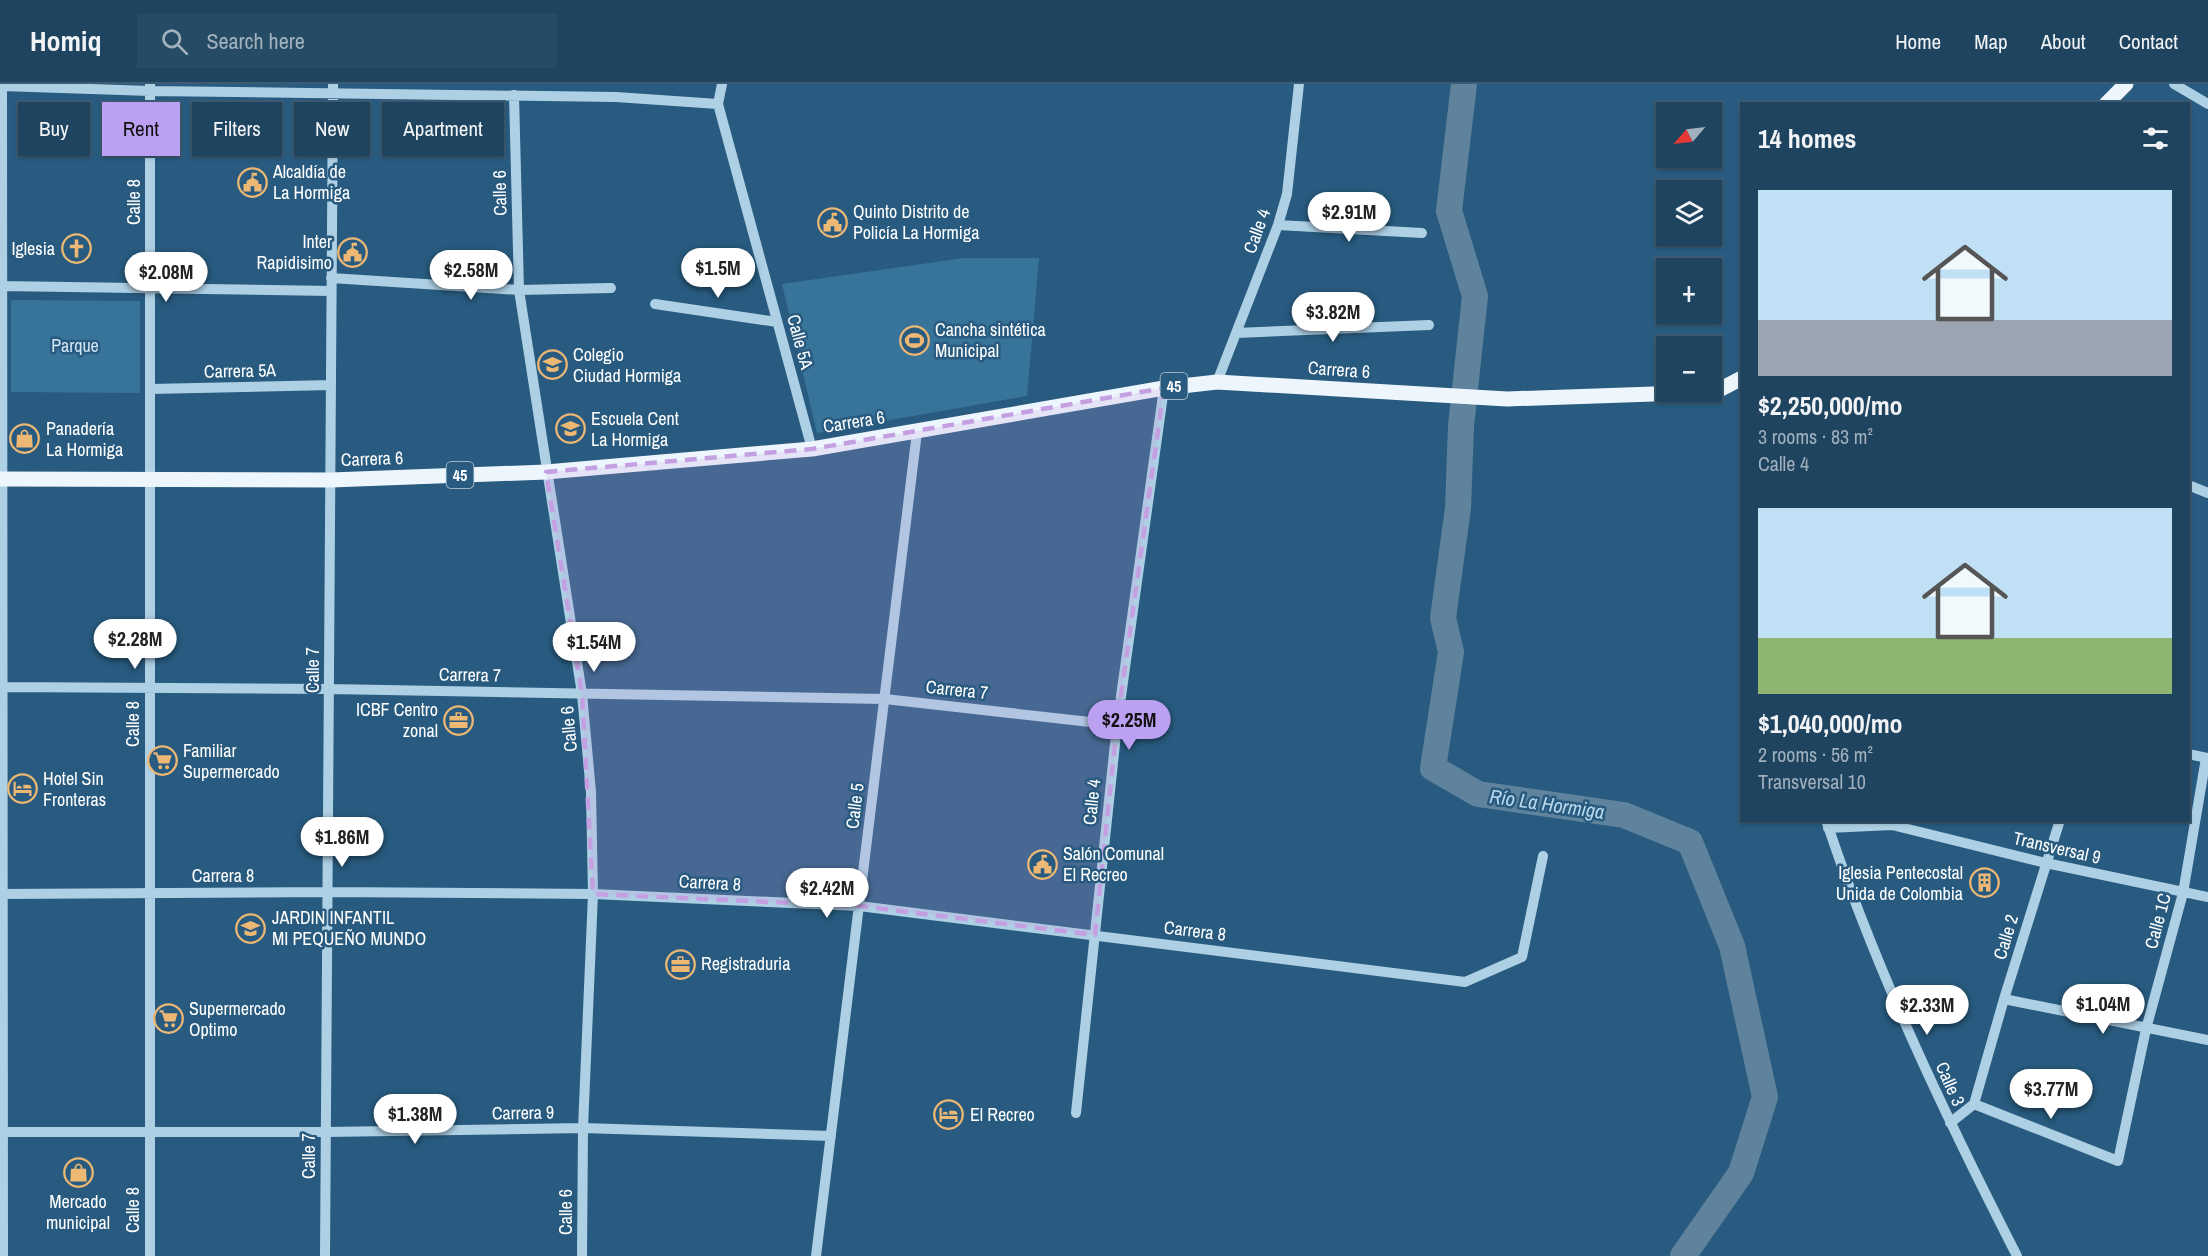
<!DOCTYPE html>
<meta charset="utf-8">
<style>
:root{--surface:#1e445f;--page:#264b65;--text:#f1f3f6;--muted:#a1b0bd;--line:#3c5c74;--accent:#bca0f2}
body{margin:0;font-family:"Archivo Narrow",sans-serif;background:var(--page);color:var(--text);height:100vh;display:flex;flex-direction:column;font-size:22px;white-space:nowrap}
*{box-sizing:border-box;margin:0}
p{font-size:20px;color:var(--muted)}
.icon{flex:none;width:33px;height:33px;fill:none;stroke:currentColor;stroke-width:2;stroke-linecap:round;stroke-linejoin:round}
.map{position:relative;flex:1;overflow:hidden}
.side{position:absolute;left:1740px;top:18px;width:450px;height:720px;display:flex;flex-direction:column;background:var(--surface);border-radius:0px;box-shadow:0 2px 4px #0004,0 0 0 2px var(--line)}
.side>*{flex:none}
.hud{position:absolute;left:18px;top:18px;width:570px;height:54px;display:flex;gap:12px}
.needle{width:39px;rotate:242deg}
.buttons{position:absolute;left:1656px;top:18px;display:grid;gap:12px}
.buttons a{display:grid;place-items:center;width:66px;height:66px;border-radius:0px;background:var(--surface);box-shadow:0 2px 4px #0004,0 0 0 2px var(--line);font-size:30px}
.price{position:absolute;translate:-50% -51px;padding:0 14px;border-radius:21px;background:#fff;color:#222;font-size:20px;line-height:39px;filter:drop-shadow(0 2px 3px #0008)}
.price::after{content:'';position:absolute;left:50%;top:36px;width:18px;height:14px;margin-left:-9px;background:inherit;clip-path:polygon(0 0,100% 0,50% 100%)}
.price.on{background:var(--accent);color:#111}
ul{padding:0;list-style:none}
li{display:grid;align-content:center;gap:12px;height:318px;padding:0 18px}
li span{display:grid;place-items:center;height:186px;border-radius:0px;color:#555}
li>.icon{margin-inline-start:auto}
span .icon{width:108px;height:108px;fill:#fffc;stroke-width:1}
li b{font-size:26px}
h2{display:flex;justify-content:space-between;align-items:center;height:72px;padding:0 18px;font-size:26px}
.tag{padding:0 21px;border-radius:0px;background:var(--surface);box-shadow:0 2px 4px #0004,0 0 0 2px var(--line);font-size:21px;line-height:54px}
.tag.on{background:var(--accent);color:#111}
header{display:flex;align-items:center;gap:36px;box-sizing:border-box;height:84px;padding:0 30px;background:var(--surface);border-bottom:2px solid var(--line)}
header strong{font-size:28px}
nav{display:flex;gap:33px;margin-inline-start:auto;font-size:21px}
.search{width:420px;height:54px;background:var(--page);display:flex;align-items:center;gap:15px;box-sizing:border-box;padding:0 21px;border-radius:0px;color:var(--muted);font-size:22px}
.map>svg:first-child{display:block}
</style>
<header>
<strong>Homiq</strong>
<div class="search"><svg class="icon" aria-label="search" viewBox="0 0 24 24"><circle cx="10" cy="10" r="6"/><path d="M15 15l6 6"/></svg>Search here</div>
<nav><a>Home</a><a>Map</a><a>About</a><a>Contact</a></nav>
</header>
<div class="map">
<svg width="2208" height="1172" viewBox="0 0 2208 1172">
<rect width="100%" height="100%" fill="#285b7f"/>
<path fill="#38749a" d="M964,174h75l-12,138 -210,37 -35,-149z
M11,216l129,1v92l-129,-1z"/>
<g fill="none" stroke-linecap="round" stroke-linejoin="round">
<path stroke="#5f839c" stroke-width="26" d="M1464,0l-15,127 26,85 -14,130 -3,82 -15,110 8,34 -18,116 45,26 146,21 66,27 42,104 33,151 -24,76 -58,83"/>
<path stroke="#aed0e5" stroke-width="10" d="M2,0l1,1172
M722,0l-4,20 94,345
M2174,0l34,20
M2,2l148,5 466,6 102,7
M514,11l5,195 63,404 9,98 2,102 -10,234 -1,128
M1278,141l144,8
M331,194l188,12 92,-2
M0,202l331,5
M655,220l122,18
M1236,249l193,-8
M1217,298l61,-157 9,-31 12,-110
M150,305l181,-4
M2188,401l20,8
M0,603l329,2 556,10 232,26
M2188,670l20,4
M1826,736c50,151 119,295 191,436
M1828,744l64,-3 154,38 162,34
M0,810l328,-2 265,2 266,12 606,76 57,-25 21,-101
M2004,915l204,41
M1974,1020l144,57 28,-132 37,-136 23,-135
M1076,1029l41,-388 47,-337
M1950,1039l24,-19 30,-105 56,-179
M0,1048h326l257,-4 248,8
M150,1172v-1172
M325,1172l8,-1172
M816,1172l101,-824"/>
<path stroke="#eef6fd" stroke-width="15" d="M2106,20l20,-20
M1712,307h5l25,-13
M0,395l331,1 215,-8 266,-23 352,-61 53,-6 290,17 204,-7"/>
</g>
<path fill="#c4a0e2" fill-opacity="0.2" stroke="#c4a0e2" stroke-width="4.5" stroke-dasharray="12 8" stroke-linejoin="round" d="M1164,304l-47,337 -22,210 -236,-29 -266,-12 -11,-200 -36,-222 266,-23z"/>
<defs>
<symbol id="civic-ring" viewBox="-11 -11 22 22"><circle r="9.5" fill="#285b7f" stroke="#edb774" stroke-width="1.5"/><path d="M-.6-6.5H3V-4.5H.6V-3L4-1V1h2V6H-6V1h2V-1L-.6-3ZM-1.2 2.5V6h2.4V2.5Z" fill="#edb774"/></symbol>
<symbol id="church-ring" viewBox="-11 -11 22 22"><circle r="9.5" fill="#285b7f" stroke="#edb774" stroke-width="1.5"/><path d="M-1.2-6h2.4v3.5h3.3v2.4h-3.3V6h-2.4V-.1h-3.3v-2.4h3.3Z" fill="#edb774"/></symbol>
<symbol id="stadium-ring" viewBox="-11 -11 22 22"><circle r="9.5" fill="#285b7f" stroke="#edb774" stroke-width="1.5"/><path d="M0-5a6.5 5 0 1 0 0 10a6.5 5 0 1 0 0-10ZM-3.5-1.8h7v3.6h-7Z" fill="#edb774"/></symbol>
<symbol id="school-ring" viewBox="-11 -11 22 22"><circle r="9.5" fill="#285b7f" stroke="#edb774" stroke-width="1.5"/><path d="M0-5L7-2L0 1L-7-2ZM-4 1L0 2.5L4 1V4Q0 6-4 4Z" fill="#edb774"/></symbol>
<symbol id="shop-ring" viewBox="-11 -11 22 22"><circle r="9.5" fill="#285b7f" stroke="#edb774" stroke-width="1.5"/><path d="M-5-2.5h2.3a2.7 3.5 0 0 1 5.4 0H5L5.5 6h-11ZM-1.5-2.5h3a1.5 2.3 0 0 0-3 0Z" fill="#edb774"/></symbol>
<symbol id="office-ring" viewBox="-11 -11 22 22"><circle r="9.5" fill="#285b7f" stroke="#edb774" stroke-width="1.5"/><path d="M-6-3h4V-5.5h4V-3h4V5H-6ZM-1-4.5V-3h2v-1.5ZM-6 0V1H6V0Z" fill="#edb774"/></symbol>
<symbol id="supermarket-ring" viewBox="-11 -11 22 22"><circle r="9.5" fill="#285b7f" stroke="#edb774" stroke-width="1.5"/><path d="M-6-5.5h2.5l.6 2H6L4.5 2H-2.5L-4.4-4H-6ZM-1.5 3.2a1.3 1.3 0 1 0 .1 0ZM3 3.2a1.3 1.3 0 1 0 .1 0Z" fill="#edb774"/></symbol>
<symbol id="hotel-ring" viewBox="-11 -11 22 22"><circle r="9.5" fill="#285b7f" stroke="#edb774" stroke-width="1.5"/><path d="M-6-4.5h1.5V1H6V5H4.5V3h-9V5H-6ZM-4 0a1.8 1.8 0 1 1 3.6 0ZM.5 0V-2.5h3Q6-2.5 6 0Z" fill="#edb774"/></symbol>
<symbol id="building-ring" viewBox="-11 -11 22 22"><circle r="9.5" fill="#285b7f" stroke="#edb774" stroke-width="1.5"/><path d="M-4-6H4V6H1V3H-1V6H-4ZM-2.5-4.3h1.7v1.8h-1.7ZM.8-4.3h1.7v1.8H.8ZM-2.5-1h1.7V.8h-1.7ZM.8-1h1.7V.8H.8Z" fill="#edb774"/></symbol>
</defs>
<g fill-rule="evenodd">
<use href="#civic-ring" x="236" y="82" width="33" height="33"/>
<use href="#civic-ring" x="816" y="122" width="33" height="33"/>
<use href="#church-ring" x="60" y="148" width="33" height="33"/>
<use href="#civic-ring" x="336" y="152" width="33" height="33"/>
<use href="#stadium-ring" x="898" y="240" width="33" height="33"/>
<use href="#school-ring" x="536" y="264" width="33" height="33"/>
<use href="#school-ring" x="554" y="328" width="33" height="33"/>
<use href="#shop-ring" x="8" y="338" width="33" height="33"/>
<use href="#office-ring" x="442" y="620" width="33" height="33"/>
<use href="#supermarket-ring" x="146" y="660" width="33" height="33"/>
<use href="#hotel-ring" x="6" y="688" width="33" height="33"/>
<use href="#civic-ring" x="1026" y="764" width="33" height="33"/>
<use href="#building-ring" x="1968" y="782" width="33" height="33"/>
<use href="#school-ring" x="234" y="828" width="33" height="33"/>
<use href="#office-ring" x="664" y="864" width="33" height="33"/>
<use href="#supermarket-ring" x="152" y="918" width="33" height="33"/>
<use href="#hotel-ring" x="932" y="1014" width="33" height="33"/>
<use href="#shop-ring" x="62" y="1072" width="33" height="33"/>
</g>
<g text-anchor="middle" stroke-width="5" stroke-linejoin="round" paint-order="stroke">
<g fill="#285b7f" stroke="#beced9" stroke-width="1.5">
<rect x="1160.5" y="289" width="27" height="26" rx="4.5"/>
<rect x="446.5" y="378" width="27" height="26" rx="4.5"/>
</g>
<g font-size="16" font-weight="bold" fill="#fff">
<text x="1174" y="308">45</text>
<text x="460" y="397">45</text>
</g>
<g font-size="18" fill="#fff" stroke="#285b7f" text-anchor="start">
<text x="273" y="94">Alcaldía de<tspan x="273" dy="21">La Hormiga</tspan></text>
<text x="853" y="134">Quinto Distrito de<tspan x="853" dy="21">Policía La Hormiga</tspan></text>
<text x="332" y="164" text-anchor="end">Inter<tspan x="332" dy="21">Rapidisimo</tspan></text>
<text x="55" y="171" text-anchor="end">Iglesia</text>
<text x="935" y="252">Cancha sintética<tspan x="935" dy="21">Municipal</tspan></text>
<text x="573" y="277">Colegio<tspan x="573" dy="21">Ciudad Hormiga</tspan></text>
<text x="591" y="341">Escuela Cent<tspan x="591" dy="21">La Hormiga</tspan></text>
<text x="46" y="351">Panadería<tspan x="46" dy="21">La Hormiga</tspan></text>
<text x="438" y="632" text-anchor="end">ICBF Centro<tspan x="438" dy="21">zonal</tspan></text>
<text x="183" y="673">Familiar<tspan x="183" dy="21">Supermercado</tspan></text>
<text x="43" y="701">Hotel Sin<tspan x="43" dy="21">Fronteras</tspan></text>
<text x="1063" y="776">Salón Comunal<tspan x="1063" dy="21">El Recreo</tspan></text>
<text x="1963" y="795" text-anchor="end">Iglesia Pentecostal<tspan x="1963" dy="21">Unida de Colombia</tspan></text>
<text x="272" y="840">JARDIN INFANTIL<tspan x="272" dy="21">MI PEQUEÑO MUNDO</tspan></text>
<text x="701" y="886">Registraduria</text>
<text x="189" y="931">Supermercado<tspan x="189" dy="21">Optimo</tspan></text>
<text x="970" y="1037">El Recreo</text>
<text x="78" y="1124" text-anchor="middle">Mercado<tspan x="78" dy="21">municipal</tspan></text>
</g>
<g font-size="18" fill="#fff" stroke="#285b7f">
<text transform="translate(500 109) rotate(-91)" y="6">Calle 6</text>
<text transform="translate(134 118) rotate(-90)" y="6">Calle 8</text>
<text transform="translate(1257 147) rotate(-70)" y="6">Calle 4</text>
<text transform="translate(800 258) rotate(75)" y="6">Calle 5A</text>
<text transform="translate(1339 286) rotate(4)" y="6">Carrera 6</text>
<text transform="translate(240 287) rotate(-1)" y="6">Carrera 5A</text>
<text transform="translate(854 338) rotate(-9)" y="6">Carrera 6</text>
<text transform="translate(372 375) rotate(-2)" y="6">Carrera 6</text>
<text transform="translate(313 586) rotate(-90)" y="6">Calle 7</text>
<text transform="translate(470 591) rotate(1)" y="6">Carrera 7</text>
<text transform="translate(957 606) rotate(6)" y="6">Carrera 7</text>
<text transform="translate(133 640) rotate(-90)" y="6">Calle 8</text>
<text transform="translate(569 645) rotate(-95)" y="6">Calle 6</text>
<text transform="translate(1092 718) rotate(-84)" y="6">Calle 4</text>
<text transform="translate(855 722) rotate(-83)" y="6">Calle 5</text>
<text transform="translate(2057 764) rotate(13)" y="6">Transversal 9</text>
<text x="223" y="798">Carrera 8</text>
<text transform="translate(710 799) rotate(3)" y="6">Carrera 8</text>
<text transform="translate(2158 837) rotate(-75)" y="6">Calle 1C</text>
<text transform="translate(1195 847) rotate(7)" y="6">Carrera 8</text>
<text transform="translate(2006 853) rotate(-73)" y="6">Calle 2</text>
<text transform="translate(1950 1000) rotate(66)" y="6">Calle 3</text>
<text transform="translate(523 1029) rotate(-1)" y="6">Carrera 9</text>
<text transform="translate(309 1072) rotate(-90)" y="6">Calle 7</text>
<text transform="translate(133 1126) rotate(-90)" y="6">Calle 8</text>
<text transform="translate(566 1128) rotate(-90)" y="6">Calle 6</text>
</g>
<g font-size="18" fill="#d1e6f4" stroke="#285b7f">
<text x="75" y="268">Parque</text>
</g>
<g font-size="20" font-style="italic" fill="#b9d9ed" stroke="#285b7f">
<text transform="translate(1547 720) rotate(8)" y="7">Río La Hormiga</text>
</g>
</g>
</svg>
<div class="buttons">
<a><svg class="needle" viewBox="-14 -14 28 28"><path d="M0-13l5 13h-10z" fill="#e53935"/><path d="M0 13l5-13h-10z" fill="#a1b0bd"/></svg></a>
<a><svg class="icon" aria-label="layers" viewBox="0 0 24 24"><path d="M12 4l9 5-9 5-9-5zM3 14l9 5 9-5"/></svg></a>
<a>+</a>
<a>−</a>
</div>
<b class="price" style="left:1349px;top:159px">$2.91M</b>
<b class="price" style="left:718px;top:215px">$1.5M</b>
<b class="price" style="left:471px;top:217px">$2.58M</b>
<b class="price" style="left:166px;top:219px">$2.08M</b>
<b class="price" style="left:1333px;top:259px">$3.82M</b>
<b class="price" style="left:135px;top:586px">$2.28M</b>
<b class="price" style="left:594px;top:589px">$1.54M</b>
<b class="price on" style="left:1129px;top:667px">$2.25M</b>
<b class="price" style="left:342px;top:784px">$1.86M</b>
<b class="price" style="left:827px;top:835px">$2.42M</b>
<b class="price" style="left:2103px;top:951px">$1.04M</b>
<b class="price" style="left:1927px;top:952px">$2.33M</b>
<b class="price" style="left:2051px;top:1036px">$3.77M</b>
<b class="price" style="left:415px;top:1061px">$1.38M</b>
<div class="hud">
<a class="tag">Buy</a>
<a class="tag on">Rent</a>
<a class="tag">Filters</a>
<a class="tag">New</a>
<a class="tag">Apartment</a>
</div>
<section class="side">
<h2>14 homes<svg class="icon" aria-label="filters" viewBox="0 0 24 24"><path d="M4 7h16M4 17h16"/><circle cx="9" cy="7" r="2"/><circle cx="15" cy="17" r="2"/></svg></h2>
<ul>
<li><span style="background:linear-gradient(#bfe0f5 70%,#9aa5b1 0)"><svg class="icon" aria-label="home" viewBox="0 0 24 24"><path d="M3 11l9-7 9 7M6 9v11h12V9"/></svg></span><div><b>$2,250,000/mo</b><p>3 rooms · 83 m²</p><p>Calle 4</p></div></li>
<li><span style="background:linear-gradient(#bfe0f5 70%,#8fb573 0)"><svg class="icon" aria-label="home" viewBox="0 0 24 24"><path d="M3 11l9-7 9 7M6 9v11h12V9"/></svg></span><div><b>$1,040,000/mo</b><p>2 rooms · 56 m²</p><p>Transversal 10</p></div></li>
</ul>
</section>
</div>
